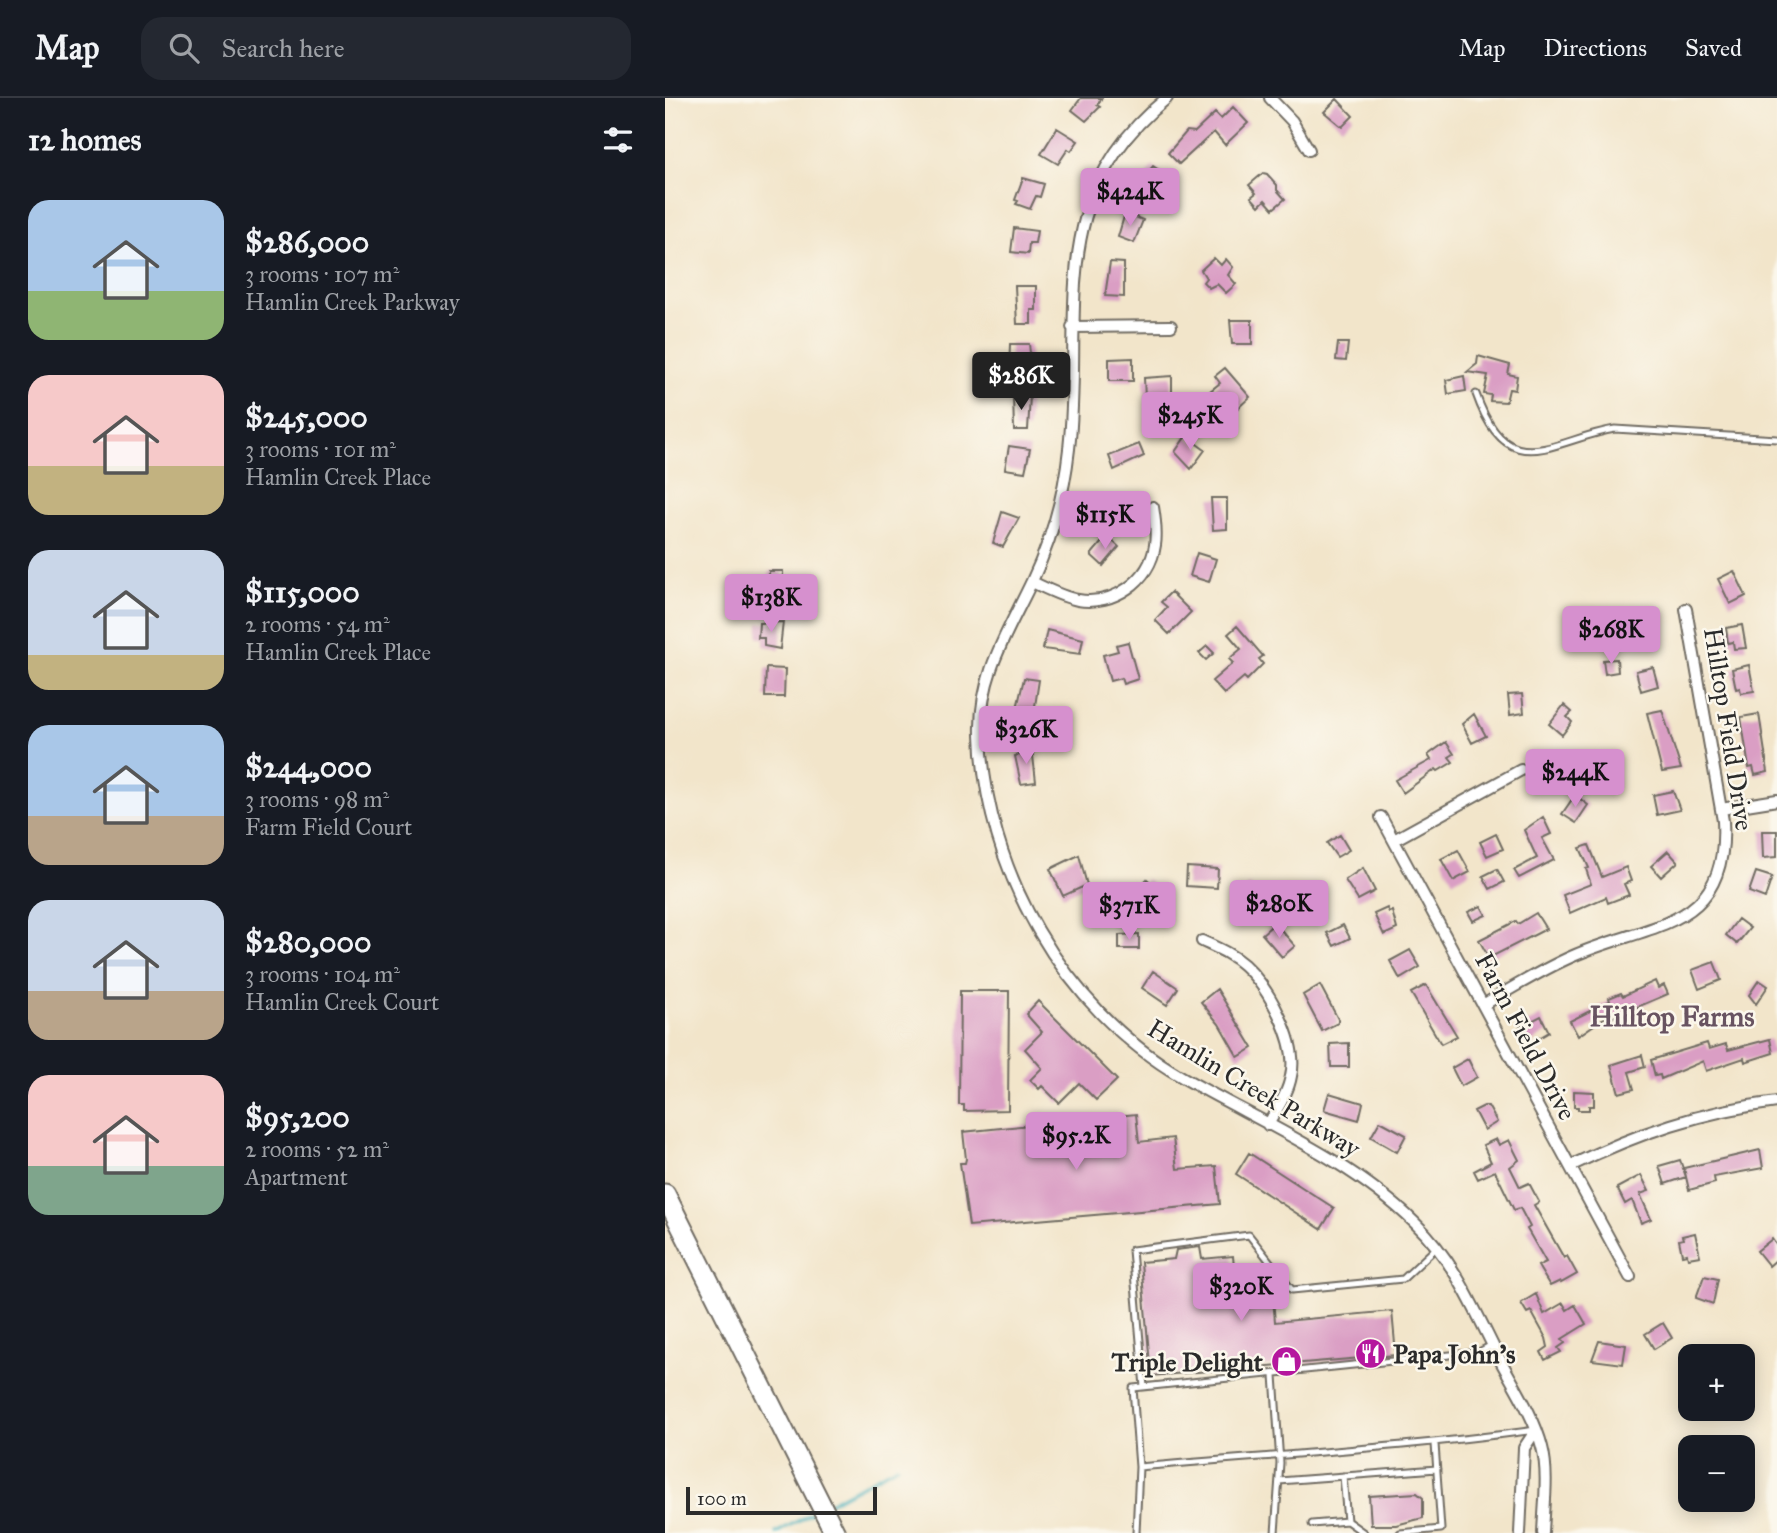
<!DOCTYPE html>
<meta charset="utf-8">
<style>
:root{--surface:#171b24;--page:#242831;--text:#f1f3f6;--muted:#9ea1a6;--line:#363941;--accent:#d690ce}
body{margin:0;font-family:"IM FELL Great Primer",serif;background:var(--page);color:var(--text);height:100vh;display:flex;flex-direction:column;font-size:26px;white-space:nowrap}
*{box-sizing:border-box;margin:0}
p{font-size:23px;color:var(--muted)}
.icon{flex:none;width:38px;height:38px;fill:none;stroke:currentColor;stroke-width:2;stroke-linecap:round;stroke-linejoin:round}
.map{position:relative;flex:1;overflow:hidden}
.panel{display:flex;flex-direction:column;background:var(--surface);width:665px}
.panel>*{flex:none}
.tools{position:absolute;left:1013px;top:1246px;display:grid;gap:14px}
.tools a{display:grid;place-items:center;width:77px;height:77px;border-radius:14px;background:var(--surface);box-shadow:0 4px 18px #0003;font-size:35px}
.scale{position:absolute;left:21px;bottom:18px;width:191px;box-sizing:border-box;padding-left:7px;border:4px solid #2b2b2b;border-top:0;font-size:19px;line-height:24px;white-space:nowrap;color:#2b2b2b;-webkit-text-stroke:5px #fbf7ec;paint-order:stroke}
.price{position:absolute;translate:-50% -60px;padding:0 16px;border-radius:7px;background:var(--accent);color:#111;font-size:23px;line-height:46px;filter:drop-shadow(0 2px 4px #0008)}
.price::after{content:'';position:absolute;left:50%;top:42px;width:21px;height:16px;margin-left:-10px;background:inherit;clip-path:polygon(0 0,100% 0,50% 100%)}
.price.active{background:#222;color:#fff}
ul{padding:0;list-style:none}
li{display:flex;align-items:center;gap:21px;height:175px;padding:0 28px}
li span{display:grid;place-items:center;flex:none;width:196px;height:140px;border-radius:21px;color:#555}
li>.icon{margin-inline-start:auto}
span .icon{width:84px;height:84px;fill:#fffc;stroke-width:1}
li b{font-size:30px}
h2{display:flex;justify-content:space-between;align-items:center;height:84px;padding:0 28px;font-size:30px}
header{display:flex;align-items:center;gap:42px;box-sizing:border-box;height:98px;padding:0 35px;background:var(--surface);border-bottom:2px solid var(--line)}
header strong{font-size:33px}
nav{display:flex;gap:38px;margin-inline-start:auto;font-size:24px}
.search{width:490px;height:63px;background:var(--page);display:flex;align-items:center;gap:18px;box-sizing:border-box;padding:0 24px;border-radius:21px;color:var(--muted);font-size:26px}
main{display:flex;flex:1;min-height:0}
.map>svg:first-child{display:block}
</style>
<header>
<strong>Map</strong>
<div class="search"><svg class="icon" aria-label="search" viewBox="0 0 24 24"><circle cx="10" cy="10" r="6"/><path d="M15 15l6 6"/></svg>Search here</div>
<nav><a>Map</a><a>Directions</a><a>Saved</a></nav>
</header>
<main>
<section class="panel">
<h2>12 homes<svg class="icon" aria-label="filters" viewBox="0 0 24 24"><path d="M4 7h16M4 17h16"/><circle cx="9" cy="7" r="2"/><circle cx="15" cy="17" r="2"/></svg></h2>
<ul>
<li><span style="background:linear-gradient(#a9c7e8 65%,#8fb573 0)"><svg class="icon" aria-label="home" viewBox="0 0 24 24"><path d="M3 11l9-7 9 7M6 9v11h12V9"/></svg></span><div><b>$286,000</b><p>3 rooms · 107 m²</p><p>Hamlin Creek Parkway</p></div></li>
<li><span style="background:linear-gradient(#f6c9c9 65%,#c2b280 0)"><svg class="icon" aria-label="home" viewBox="0 0 24 24"><path d="M3 11l9-7 9 7M6 9v11h12V9"/></svg></span><div><b>$245,000</b><p>3 rooms · 101 m²</p><p>Hamlin Creek Place</p></div></li>
<li><span style="background:linear-gradient(#c9d6e8 75%,#c2b280 0)"><svg class="icon" aria-label="home" viewBox="0 0 24 24"><path d="M3 11l9-7 9 7M6 9v11h12V9"/></svg></span><div><b>$115,000</b><p>2 rooms · 54 m²</p><p>Hamlin Creek Place</p></div></li>
<li><span style="background:linear-gradient(#a9c7e8 65%,#b9a48a 0)"><svg class="icon" aria-label="home" viewBox="0 0 24 24"><path d="M3 11l9-7 9 7M6 9v11h12V9"/></svg></span><div><b>$244,000</b><p>3 rooms · 98 m²</p><p>Farm Field Court</p></div></li>
<li><span style="background:linear-gradient(#c9d6e8 65%,#b9a48a 0)"><svg class="icon" aria-label="home" viewBox="0 0 24 24"><path d="M3 11l9-7 9 7M6 9v11h12V9"/></svg></span><div><b>$280,000</b><p>3 rooms · 104 m²</p><p>Hamlin Creek Court</p></div></li>
<li><span style="background:linear-gradient(#f6c9c9 65%,#7fa58c 0)"><svg class="icon" aria-label="home" viewBox="0 0 24 24"><path d="M3 11l9-7 9 7M6 9v11h12V9"/></svg></span><div><b>$95,200</b><p>2 rooms · 52 m²</p><p>Apartment</p></div></li>
</ul>
</section>
<div class="map">
<svg width="1112" height="1435" viewBox="0 0 1112 1435">
<rect width="100%" height="100%" fill="#fbf7ec"/>
<filter id="ink" filterUnits="userSpaceOnUse"><feTurbulence type="fractalNoise" baseFrequency=".0143" numOctaves="2"/><feDisplacementMap in="SourceGraphic" scale="14" xChannelSelector="R" yChannelSelector="G"/><feConvolveMatrix kernelMatrix="1 2 1 2 8 2 1 2 1" color-interpolation-filters="sRGB"/></filter>
<filter id="wash" filterUnits="userSpaceOnUse"><feTurbulence type="fractalNoise" baseFrequency=".00686" numOctaves="4" result="noise"/><feDisplacementMap in="SourceGraphic" scale="28" xChannelSelector="R" yChannelSelector="G"/><feGaussianBlur stdDeviation="1.57" result="paint"/><feColorMatrix in="noise" values="0 0 0 0 0 0 0 0 0 0 0 0 0 0 0 0 0 1.4 0 .05"/><feComposite in="paint" operator="in"/></filter>
<g filter="url(#wash)">
<rect width="100%" height="100%" fill="#f2e5ca"/>
<g fill="none" stroke-linecap="round" stroke-linejoin="round">
<path stroke="#3babb7" stroke-width="3.5" d="M164,1405l68,-37
M111,1435l38,-21"/>
</g>
<g id="blocks">
<path fill="#da9ec4" d="M416,0h21l-5,7 3,2 -14,14 -14,-11z
M672,1l16,17 -11,11 -18,-15z
M568,9l15,16 -23,22 -11,-13 -35,32 -11,-11 19,-22 8,1 20,-19 6,6z
M392,30l21,13 -7,10 -3,-2 -10,15 -17,-10z
M488,68l12,8 -16,29 -17,-11z
M598,75l4,1 10,11v5l8,9 -12,10 -8,-9 -6,6 -8,-9 5,-4 -7,-8z
M358,80l21,6 -4,13 -4,-1 -6,13 -14,-5 2,-3 -3,-1z
M460,115l18,7 -9,23 -16,-6z
M349,130l23,3 -2,12h-6l-1,11 -17,-2z
M549,160l7,7 5,-6 7,8 -5,8 8,9 -10,9 -9,-9 -8,4 -6,-6 3,-4 -5,-8z
M445,164l14,1v34l-19,-1z
M350,188h21v24h-5v14h-14z
M565,222h22v24h-20z
M673,245h10l-2,18 -10,-1z
M345,246h19l3,27 -23,-1z
M813,258l32,9 -2,9 9,2 -2,14 -6,-1 -3,13 -16,-1 1,-6 -7,-1 4,-19 -21,-3 10,-8z
M468,260v23h-24v-22z
M560,270l25,29 -12,11 -5,-5 -9,7 -15,-18 11,-9 -5,-7z
M507,278v21l-27,1 -1,-20z
M799,278l2,15 -18,3 -2,-14z
M348,297l17,1 -2,34h-14z
M521,338l19,14 -14,19 -16,-17z
M474,346l5,12 -30,14 -5,-14z
M344,348l21,3 -5,23 -20,-3z
M546,400h16v31l-14,1z
M337,414l17,6 -16,29 -10,-4z
M442,438l12,11 -16,19 -12,-11z
M532,455l19,6 -7,23 -19,-6z
M104,473h14v27h-14z
M1069,473l12,25 -16,8 -12,-25z
M506,494l20,20 -22,22 -14,-14 12,-13 -6,-5z
M974,517l6,21 -19,5 -6,-21z
M118,524l-3,27 -16,-3v-8h-6l1,-15z
M1077,527l4,23 -12,1 -1,-7 -5,1 -2,-15z
M572,528l26,30 -4,3 4,5 -16,16 -3,-3 -20,17 -12,-13 21,-18 -4,-4 12,-10 -13,-15z
M382,532l36,9 -3,15 -37,-5z
M463,544l10,37 -15,5 -2,-6 -11,3 -7,-26 15,-4 -2,-6z
M542,548l7,7 -8,7 -7,-7z
M952,561l1,13 -13,2 -2,-14z
M1084,567l5,26 -13,2 -1,-5 -4,1 -4,-20z
M988,569l5,19 -17,5 -5,-20z
M101,570l19,1 -1,28h-19z
M359,580l15,2 -6,39 -18,-2z
M857,596l2,19 -14,2 -2,-20z
M899,607l8,7 -5,5 5,5 -10,13 -13,-11z
M997,612l19,59 -19,3 -15,-59z
M809,616l12,22 -14,7 -10,-19z
M1094,616l9,58 -13,3 -2,-8 -4,1 -8,-51z
M781,644l8,12 -5,3 4,5 -15,9 -2,-2 -33,24 -8,-13 36,-20 -3,-5z
M367,649l4,35 -15,2 -6,-28 5,-1v-6z
M927,656l2,17 -16,2 -2,-17z
M951,673l2,14 -22,2 -2,-12z
M1008,693l7,19 -23,5 -4,-20z
M910,697l13,10 -12,18 -14,-9z
M878,719l8,17 -9,4 12,22 -35,18 -5,-8 23,-12 -13,-28z
M1097,733h15v26l-14,1z
M831,736l7,15 -16,7 -7,-14z
M675,737l9,15 -12,7 -10,-14z
M924,747l13,32 24,-10 5,14 -7,3 5,11 -21,8 -2,-6 -36,16 -7,-18 28,-11 -5,-15 3,-1 -9,-20z
M793,752l12,22 -17,9 -12,-22z
M1003,753l10,11 -17,15 -10,-11z
M414,757l8,30 -24,11 -13,-27z
M522,769l31,2 -1,19 -31,-2z
M698,770l12,23 -17,9 -13,-20z
M832,771l7,13 -14,7 -7,-13z
M1091,774l16,5 -7,21 -16,-6z
M482,781l12,11 -5,5 3,3 -15,17 -16,-13z
M583,787l21,16 -10,13 -7,-6 -3,4 -14,-10z
M816,808l5,9 -13,6 -5,-9z
M722,810l2,4 3,-1 5,18 -13,6 -10,-21z
M871,815l10,16 -57,29 -10,-18 37,-19 2,3z
M1073,821l12,9 -13,16 -11,-9z
M610,825l20,23 -13,11 -20,-23z
M678,827l7,13 -16,8 -7,-13z
M474,836v15h-20v-14z
M745,852l10,17 -20,12 -10,-18z
M1049,864l7,18 -22,9 -7,-19z
M488,873l25,17 -11,17 -25,-17z
M1094,882l9,6 -12,18 -7,-9z
M990,883l3,7 6,-3 4,9 -59,25 -2,-3 -29,20 -8,-15 40,-20 -1,-3 12,-5 2,3z
M655,887l18,34v4l-16,8 -19,-36z
M761,887l31,51 -16,8 -30,-51z
M552,891l36,59 -15,9 -19,-33 -18,-22z
M295,893h49l-1,119 -44,1v-6h-5z
M373,903l79,79 -21,20 -17,-17 -20,20 -17,-17 -3,3 -9,-9 12,-12 -17,-19 17,-17 -16,-18z
M876,918l8,16 -20,12 -9,-17z
M1105,941l3,14 -28,9 -1,-4 -38,13 -3,-10 -42,18 -1,-4 -5,1 -4,-16 56,-17 2,6 17,-5 2,6z
M684,945v24h-18l-1,-23z
M977,957l3,12 -16,5 5,17 -15,4 -8,-28z
M803,961l9,18 -16,9 -9,-18z
M909,993l20,1v14h-5v4h-11v-3h-4z
M664,995l34,10 -4,17 -35,-10z
M819,1008h4l9,16 -13,8 -10,-19z
M471,1016l3,28 34,-4 4,31 39,-3 4,38 -251,22 -9,-63h5l1,-4 -3,-27z
M715,1023l26,14 -9,17 -26,-15z
M831,1041l3,6 10,-5 10,20 -9,7 10,20 9,-4 10,19 -5,3 30,53 3,-2 10,18 -16,9 -1,-2 -10,5 -12,-20 8,-4 -19,-33 3,-2 -10,-19 -6,2 -19,-39 -17,8 -4,-8 17,-9 -8,-17z
M1095,1052l3,18 -49,9 1,6 -26,7 -5,-22z
M584,1055l85,55 -13,21 -85,-55z
M1015,1062l6,17 -21,7 -6,-18z
M976,1077l8,16 -9,3 11,25 -10,4 -9,-23 -7,4 -8,-16z
M1030,1135l5,23 -12,2 -1,-4 -5,1 -3,-15 4,-1 -1,-3z
M1107,1141l5,7v13l-8,7 -12,-15z
M535,1149l2,12 31,-3 3,34 36,-3 3,35 117,-11 4,44 -245,21 -10,-114 33,-3 2,-9z
M1039,1178l14,3 -5,25 -17,-6z
M871,1196l8,20 19,-11 4,7 8,-5 11,19 -24,15 3,4 -7,5 3,4 -16,8 -4,-8 7,-5 -2,-9 -15,-27 -4,2 -6,-10z
M998,1225l9,15 -18,11 -9,-15z
M934,1243l27,4 -3,19 -31,-4z
M752,1395l6,5v20l-27,7h-25l-2,-29z"/>
</g>
</g>
<g filter="url(#ink)">
<use href="#blocks" fill-opacity="0" stroke="#716c63" stroke-width="2"/>
<g fill="none" stroke-linecap="round" stroke-linejoin="round">
<defs>
<path id="service" d="M811,296c32,92 77,45 139,35l162,10
M609,1277l6,88 -5,70
M479,1289l-12,-137 117,-15 43,55 111,-11 34,-32
M474,1369c132,-12 265,-19 397,-37
M614,1383l158,-12
M682,1423l17,12
M647,1426l35,-3 -4,-45
M471,1435l3,-66 -6,-79 346,-36 13,-7
M735,1435l41,-4 -6,-85"/>
<path id="minor" d="M502,0c-124,99 -83,218 -98,351 -5,46 -17,90 -37,132 -24,51 -53,94 -51,153 4,136 82,274 201,343 78,45 168,82 233,146 38,36 59,85 82,131 15,29 37,61 45,93 7,26 2,59 1,86
M605,0l22,23 17,29
M407,229l99,-1
M367,484c15,7 30,15 46,18 35,6 72,-19 77,-55 2,-13 0,-26 -2,-38
M1056,711l56,-9
M716,719l249,460
M729,742l127,-70
M537,843c15,7 30,13 42,24 25,23 55,78 47,111 -3,18 -15,34 -23,49
M818,907c29,-17 58,-35 90,-49 76,-34 156,-25 150,-135l-37,-212
M905,1068c68,-33 132,-55 207,-64
M855,1435l4,-85 12,-18"/>
<path id="motorway" d="M0,1096l170,339"/>
</defs>
<use href="#service" stroke="#716c63" stroke-width="9"/>
<use href="#minor" stroke="#716c63" stroke-width="14"/>
<use href="#motorway" stroke="#716c63" stroke-width="23"/>
<use href="#service" stroke="#fff" stroke-width="5"/>
<use href="#minor" stroke="#fff" stroke-width="10"/>
<use href="#motorway" stroke="#fff" stroke-width="19"/>
</g>
</g>
<defs>
<symbol id="restaurant-disc" viewBox="-11 -11 22 22"><circle r="9.5" fill="#b5179e" stroke="#fbf7ec"/><path d="M-5-6h1v4h1v-4h1v4h1v-4h1v5L-1.5 .5V6h-2V.5L-5-1ZM5-6V6H3V1.5H1.5Q1.5-4 5-6Z" fill="#fff"/></symbol>
<symbol id="shop-disc" viewBox="-11 -11 22 22"><circle r="9.5" fill="#b5179e" stroke="#fbf7ec"/><path d="M-5-2.5h2.3a2.7 3.5 0 0 1 5.4 0H5L5.5 6h-11ZM-1.5-2.5h3a1.5 2.3 0 0 0-3 0Z" fill="#fff"/></symbol>
</defs>
<g fill-rule="evenodd">
<use href="#restaurant-disc" x="688" y="1238" width="35" height="35"/>
<use href="#shop-disc" x="604" y="1246" width="35" height="35"/>
</g>
<g text-anchor="middle" stroke-width="5" stroke-linejoin="round" paint-order="stroke">
<g font-size="26" fill="#2b2b2b" stroke="#fbf7ec">
<text transform="translate(1064 631) rotate(81)" y="9">Hilltop Field Drive</text>
<text transform="translate(861 938) rotate(62)" y="9">Farm Field Drive</text>
<text transform="translate(589 990) rotate(31)" y="9">Hamlin Creek Parkway</text>
</g>
<g font-size="26" font-weight="bold" fill="#2b2b2b" stroke="#fbf7ec" text-anchor="start">
<text x="728" y="1265">Papa John's</text>
<text x="598" y="1273" text-anchor="end">Triple Delight</text>
</g>
<g font-size="28" font-weight="bold" fill="#685361" stroke="#fbf7ec">
<text x="1007" y="928">Hilltop Farms</text>
</g>
</g>
</svg>
<div class="tools">
<a>+</a>
<a>−</a>
</div>
<div class="scale">100 m</div>
<b class="price" style="left:465px;top:130px">$424K</b>
<b class="price active" style="left:356px;top:314px">$286K</b>
<b class="price" style="left:525px;top:354px">$245K</b>
<b class="price" style="left:440px;top:453px">$115K</b>
<b class="price" style="left:106px;top:536px">$138K</b>
<b class="price" style="left:946px;top:568px">$268K</b>
<b class="price" style="left:361px;top:668px">$326K</b>
<b class="price" style="left:910px;top:711px">$244K</b>
<b class="price" style="left:614px;top:842px">$280K</b>
<b class="price" style="left:464px;top:844px">$371K</b>
<b class="price" style="left:411px;top:1074px">$95.2K</b>
<b class="price" style="left:576px;top:1225px">$320K</b>
</div>
</main>
